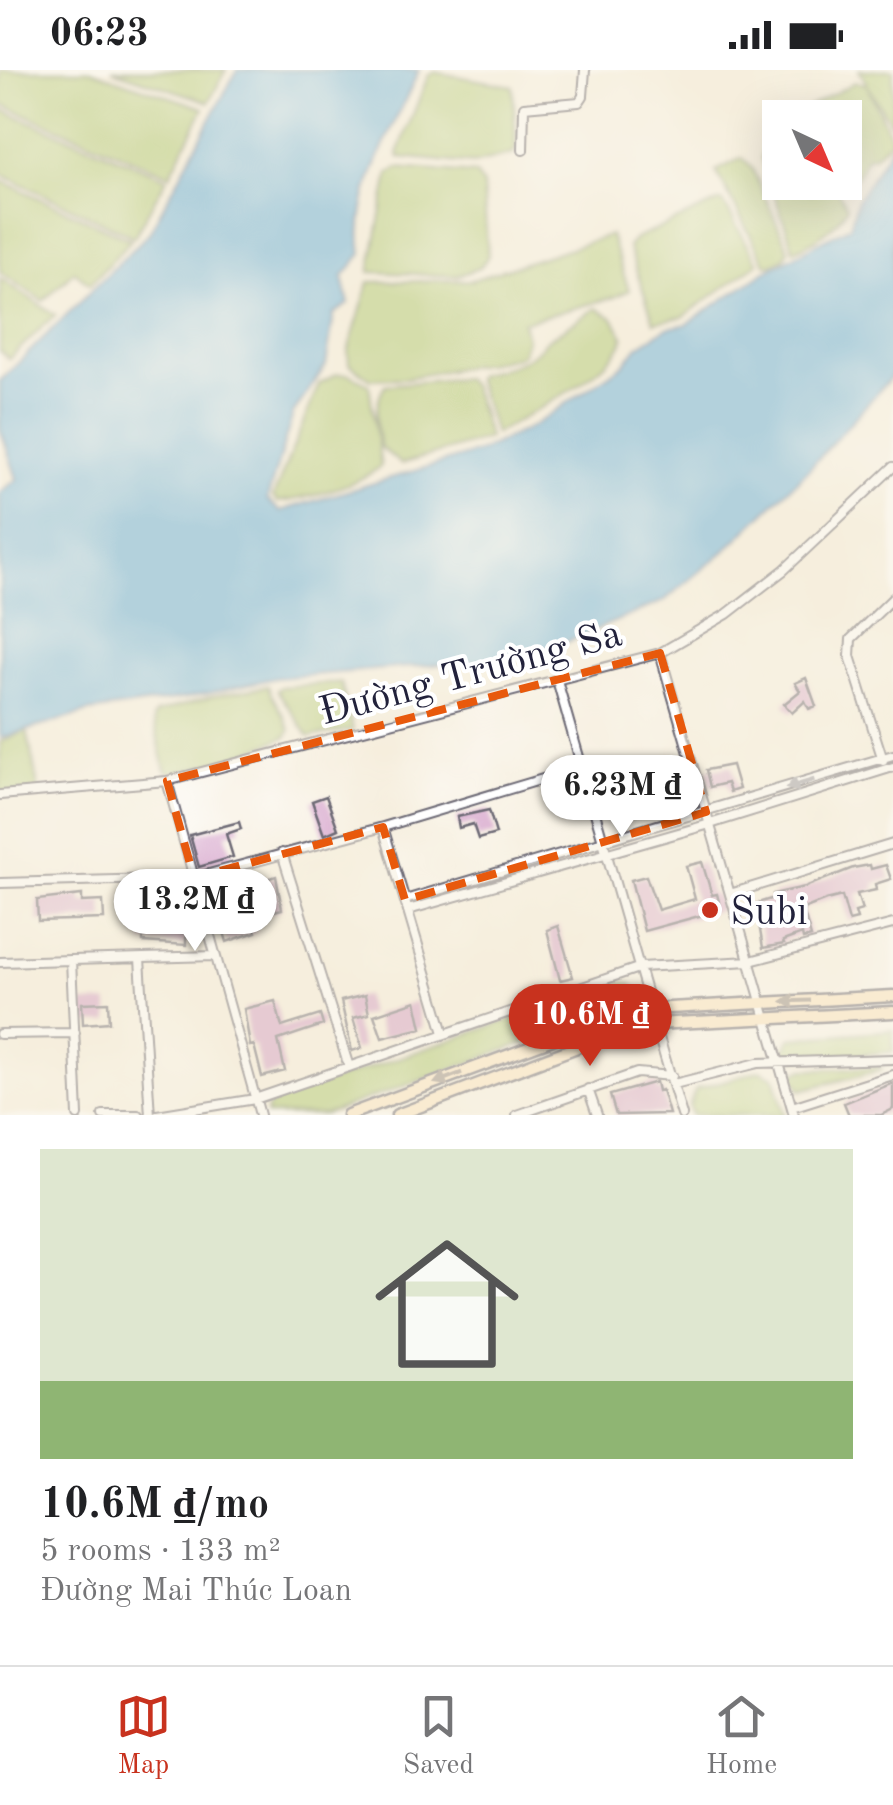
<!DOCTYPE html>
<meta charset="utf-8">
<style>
:root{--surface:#fff;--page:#f6f6f6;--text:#202124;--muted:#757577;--line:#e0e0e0;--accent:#c8321e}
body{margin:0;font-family:"Old Standard TT",serif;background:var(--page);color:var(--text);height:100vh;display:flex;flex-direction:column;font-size:38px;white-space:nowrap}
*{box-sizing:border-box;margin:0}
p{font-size:32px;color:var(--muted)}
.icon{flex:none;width:55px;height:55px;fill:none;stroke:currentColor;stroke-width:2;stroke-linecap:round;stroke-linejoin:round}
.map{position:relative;height:1045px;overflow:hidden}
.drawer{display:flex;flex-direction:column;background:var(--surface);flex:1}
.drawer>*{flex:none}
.needle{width:65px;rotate:136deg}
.controls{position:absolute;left:762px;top:30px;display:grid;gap:20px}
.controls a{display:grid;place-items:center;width:100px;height:100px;border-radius:0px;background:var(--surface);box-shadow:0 10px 40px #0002;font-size:50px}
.price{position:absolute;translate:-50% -85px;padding:0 22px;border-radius:35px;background:#fff;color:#222;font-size:32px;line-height:65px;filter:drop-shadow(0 2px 5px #0008)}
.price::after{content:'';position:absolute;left:50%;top:60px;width:30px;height:22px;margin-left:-15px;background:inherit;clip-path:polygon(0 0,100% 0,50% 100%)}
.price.active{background:var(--accent);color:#fff}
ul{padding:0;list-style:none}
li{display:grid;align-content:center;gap:20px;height:530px;padding:0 40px}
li+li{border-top:2px solid var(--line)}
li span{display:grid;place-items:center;height:310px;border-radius:0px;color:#555}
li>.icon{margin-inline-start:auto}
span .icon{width:180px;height:180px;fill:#fffc;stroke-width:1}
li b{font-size:42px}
.status{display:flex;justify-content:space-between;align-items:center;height:70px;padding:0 50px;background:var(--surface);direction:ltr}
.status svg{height:28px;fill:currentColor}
.tab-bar{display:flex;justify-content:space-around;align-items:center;height:140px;border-top:2px solid var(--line);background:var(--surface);font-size:28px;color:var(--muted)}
.tab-bar a{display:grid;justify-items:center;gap:5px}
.tab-bar .active{color:var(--accent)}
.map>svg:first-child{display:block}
</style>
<div class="status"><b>06:23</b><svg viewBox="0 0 49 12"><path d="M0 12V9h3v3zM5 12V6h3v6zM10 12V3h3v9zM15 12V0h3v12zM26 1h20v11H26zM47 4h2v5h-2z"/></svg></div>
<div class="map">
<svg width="893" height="1045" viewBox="0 0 893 1045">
<rect width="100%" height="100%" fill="#fff"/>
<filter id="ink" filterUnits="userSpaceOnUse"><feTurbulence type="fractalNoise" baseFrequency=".01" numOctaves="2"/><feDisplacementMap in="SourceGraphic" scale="20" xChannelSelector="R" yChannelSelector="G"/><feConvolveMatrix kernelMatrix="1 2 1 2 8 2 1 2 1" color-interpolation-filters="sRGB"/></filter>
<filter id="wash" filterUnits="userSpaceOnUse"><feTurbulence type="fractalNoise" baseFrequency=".0048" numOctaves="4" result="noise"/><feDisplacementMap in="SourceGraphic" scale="40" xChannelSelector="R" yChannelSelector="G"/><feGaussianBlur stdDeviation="2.25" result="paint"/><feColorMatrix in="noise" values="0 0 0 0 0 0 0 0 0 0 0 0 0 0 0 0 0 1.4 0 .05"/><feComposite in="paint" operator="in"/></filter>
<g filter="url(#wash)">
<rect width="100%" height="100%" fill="#f6eedd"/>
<path fill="#adc86f" stroke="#687555" stroke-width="2.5" d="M0,0h90l114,38 -34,67 -170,-71z
M112,0h114l-17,32z
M859,0h34v56l-26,-40 25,53 -18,17 -8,1c-4,12 -12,27 -26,29l-2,-3 7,-1v-64l-41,-1 -2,-6 53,-29 12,2z
M434,2l79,14 3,62 -3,6 -40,10 -74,-7 -1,-4 30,-77z
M0,39l167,69 -33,59 -134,-63z
M780,71v41l53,1 14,24c-10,20 -33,35 -53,43l-33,-93 2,-6z
M742,88l10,10 37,82 -5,8 -14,7 -5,-2 -49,-92z
M399,98l77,6 7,11 5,71 -8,12 -23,8 -87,-4 19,-98z
M0,110l131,60 -41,44 -16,-13 -31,30 -43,-29z
M718,132h5l35,61 -75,54 -29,5 -26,-75 7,-8z
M610,165l19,55 -14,7 -92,25 4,17 -5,15 -5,3 -110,21 -36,1 -22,-15 -1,-12 21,-70 103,-2z
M0,208l55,37 -46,44 -9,-8z
M596,238l17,10 11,19c-8,35 -98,78 -129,97l-20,-56 2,-3c22,-6 56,-13 68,-34z
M337,304h12l20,10 12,82c-21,18 -76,34 -104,36l-4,-5 46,-113z
M464,308l8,9 17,51 -88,26 -20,-16c-6,-18 -7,-48 4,-63z
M341,612l12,48 -44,7 -32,-47 4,-3z
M268,616c5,16 18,29 22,45l-4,6 -63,25 -54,12 -4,-5 -12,-51 3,-5 58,-17z
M27,660l12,62 -39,3v-53z
M623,911l9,3 5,11 -6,10 -307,110h-58l1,-7 11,-9z
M893,960v22l-102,7 -8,-6 7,-15z
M881,997l1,3 -81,20 -8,-13 2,-5 9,-3z
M760,1000l14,7 11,38h-93l-3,-10 7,-16z"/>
<path fill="#64aedc" stroke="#43688c" stroke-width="2.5" d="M237,0h182c-24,56 -67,122 -57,184l-19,23 6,27 -15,10 -8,51 -33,49 -26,86 13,11 201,-60 52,-25 91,-62 14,-18 29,-18 20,-4 77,-52 86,-46 7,-26 36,-57v232l-85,95 -82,80 -62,51 -105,44 -66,15 -218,18 -88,20 -98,14 -89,26v-246l17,-13 -17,-51v-47l149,-148z"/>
<g id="blocks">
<path fill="#d39ec6" d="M806,608l10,28 -7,3 -4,-8 -13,12 -8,-9 16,-13 -5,-8z
M732,695l7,24 -9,3 -3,-9 -17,4 -4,-17z
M326,726l12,33 -14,6 -12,-34z
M489,740l7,24 -18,5 -5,-15 -14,4 -2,-11z
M239,752l2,7 -15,5 7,23 -34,10 -9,-32z
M702,792l10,33 5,-1 4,16 -77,21 -13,-51 15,-4 12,34 37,-11 -9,-33z
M870,795l1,4 15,-4 5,14 -16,5 1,6 -19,4 5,16 -7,2 2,7 -8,2 -7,-25 -16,4 -23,9 8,28 -8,2 -1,-5 -19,7 1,3 -21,4 -6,-36 -6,2 -3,-8 26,-8 -1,-4 32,-7 48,-19z
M276,806l6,33 -31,8 5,15 -29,10 -16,-53 29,-9 7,22 15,-4 -6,-16z
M82,825v7l21,-1 1,18 -66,2 -1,-21z
M143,851h12l1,12 30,-1v13l-43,-3z
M558,856l15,51 -13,3 -13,-50z
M365,925l4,19 -16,4 9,30 -10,3 -11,-50z
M275,931l7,26 38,-12 3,10 -45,15 7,31 -23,6 -8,-32 -4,1 -6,-37z
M416,931l6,27 -40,10 -8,-23z
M108,932l1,20 -26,2 -1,-21z
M656,1012l2,9 4,-1 7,24 -53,1 -6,-20z
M893,1013v26l-12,6h-32l-5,-12z"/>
</g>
</g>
<g filter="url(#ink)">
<use href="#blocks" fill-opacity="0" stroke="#6c6974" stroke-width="2.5"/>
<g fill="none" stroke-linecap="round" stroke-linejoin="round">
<defs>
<path id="street" d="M523,80l1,-43 55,-5 4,-6 2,-26
M660,583l134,462
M557,610l94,329
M883,690l-33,-104 1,-17 42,-41
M167,711l93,334
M0,725l167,-14 493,-128 67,-39 57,-44 109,-103
M383,757l61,206
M282,783l67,214
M0,813l194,-5 189,-51 200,-60
M730,824l163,-50
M405,830l488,-145
M408,840l302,-86 183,-57
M140,889l10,156
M71,890l7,155
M0,892l215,-6
M655,954l27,91
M0,964l75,-1
M674,1014l84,-21 135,-4
M588,1019l9,26
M792,1037l101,-32
M103,1045h35
M157,1045l98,-16 386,-132 109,-6 143,-37
M517,1045l120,-42 35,3"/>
<path id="secondary" d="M348,1045l237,-88 66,-18 242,-13
M397,1045l188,-71 70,-20 238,-12"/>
</defs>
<use href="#street" stroke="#6c6974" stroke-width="12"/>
<use href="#secondary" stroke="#6c6974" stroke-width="15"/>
<use href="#street" stroke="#fff" stroke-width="8"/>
<use href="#secondary" stroke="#fce6c4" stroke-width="10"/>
</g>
<defs><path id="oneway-solid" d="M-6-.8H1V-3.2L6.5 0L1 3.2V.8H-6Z" transform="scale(2.5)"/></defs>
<use fill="#9c9ca7" href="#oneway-solid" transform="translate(800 714) rotate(163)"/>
<g fill="#9a8e86">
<use href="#oneway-solid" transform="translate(796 931) rotate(178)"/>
<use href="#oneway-solid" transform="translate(448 1008) rotate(159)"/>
</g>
</g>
<path d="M0 0H893V1045H0ZM660,583l46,159 -301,88 -22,-73 -189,51 -27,-97z" fill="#f6eedd" fill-opacity=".55" fill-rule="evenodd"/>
<path fill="none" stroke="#e8590c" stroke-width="8" stroke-dasharray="20 12" stroke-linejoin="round" d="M660,583l46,159 -301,88 -22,-73 -189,51 -27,-97z"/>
<circle fill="#c8321e" stroke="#fff" stroke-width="4" cx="710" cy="840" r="10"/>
<g text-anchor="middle" stroke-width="8" stroke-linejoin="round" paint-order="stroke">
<g font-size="40" fill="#22223b" stroke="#fff">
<text transform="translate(470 601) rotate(-15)" y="14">Đường Trường Sa</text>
</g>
<g font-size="40" fill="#22223b" stroke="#fff" text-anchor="start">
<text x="730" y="854">Subi</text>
</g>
</g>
</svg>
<div class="controls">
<a><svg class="needle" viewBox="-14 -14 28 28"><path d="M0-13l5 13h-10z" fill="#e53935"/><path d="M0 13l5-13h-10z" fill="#757577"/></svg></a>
</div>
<b class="price" style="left:622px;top:770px">6.23M ₫</b>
<b class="price" style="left:195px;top:884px">13.2M ₫</b>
<b class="price active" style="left:590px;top:999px">10.6M ₫</b>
</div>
<section class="drawer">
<ul>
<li><span style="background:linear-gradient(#dfe7d0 75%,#8fb573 0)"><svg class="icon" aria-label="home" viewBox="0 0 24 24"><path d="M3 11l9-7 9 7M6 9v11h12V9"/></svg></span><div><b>10.6M ₫/mo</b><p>5 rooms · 133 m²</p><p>Đường Mai Thúc Loan</p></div></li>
</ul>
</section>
<nav class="tab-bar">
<a class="active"><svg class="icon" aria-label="map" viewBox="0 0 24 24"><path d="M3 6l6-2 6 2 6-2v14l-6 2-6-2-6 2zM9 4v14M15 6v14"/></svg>Map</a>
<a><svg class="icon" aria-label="saved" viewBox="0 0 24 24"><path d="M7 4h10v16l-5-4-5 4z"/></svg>Saved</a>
<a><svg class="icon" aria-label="home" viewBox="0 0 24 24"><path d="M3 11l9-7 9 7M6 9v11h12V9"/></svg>Home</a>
</nav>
